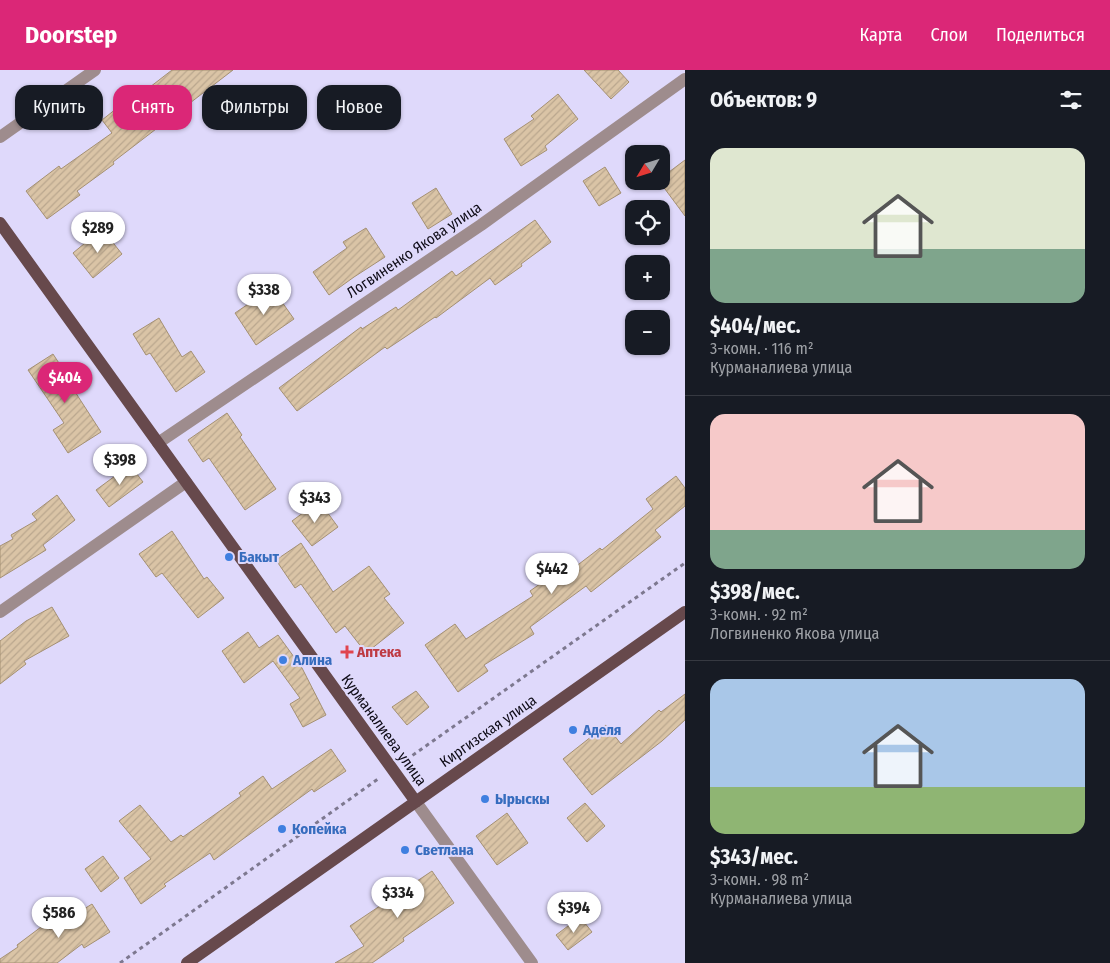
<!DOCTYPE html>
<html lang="ru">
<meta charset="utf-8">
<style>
:root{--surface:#171b24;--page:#242831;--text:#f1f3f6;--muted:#9ea1a6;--line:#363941;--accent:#db2777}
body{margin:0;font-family:"Fira Sans Condensed",sans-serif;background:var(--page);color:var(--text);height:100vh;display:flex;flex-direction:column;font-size:19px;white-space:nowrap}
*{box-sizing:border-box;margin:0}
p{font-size:16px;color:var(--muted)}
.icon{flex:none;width:28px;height:28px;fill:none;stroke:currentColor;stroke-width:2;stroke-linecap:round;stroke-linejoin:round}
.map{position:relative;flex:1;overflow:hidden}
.panel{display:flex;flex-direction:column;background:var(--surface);width:425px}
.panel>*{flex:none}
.top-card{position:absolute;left:15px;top:15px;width:475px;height:45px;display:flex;gap:10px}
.needle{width:32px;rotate:232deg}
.controls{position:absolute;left:625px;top:75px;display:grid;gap:10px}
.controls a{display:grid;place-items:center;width:45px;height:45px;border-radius:10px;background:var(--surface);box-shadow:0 1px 4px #0004;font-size:25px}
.price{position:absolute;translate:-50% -42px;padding:0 11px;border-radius:18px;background:#fff;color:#222;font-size:16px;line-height:32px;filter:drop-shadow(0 1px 2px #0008)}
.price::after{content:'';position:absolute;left:50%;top:30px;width:15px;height:11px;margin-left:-8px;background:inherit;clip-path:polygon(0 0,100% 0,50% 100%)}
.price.current{background:var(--accent);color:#fff}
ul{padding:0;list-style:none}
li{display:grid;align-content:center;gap:10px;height:265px;padding:0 25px}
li+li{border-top:1px solid var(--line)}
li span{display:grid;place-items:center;height:155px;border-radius:15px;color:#555}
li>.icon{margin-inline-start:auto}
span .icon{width:90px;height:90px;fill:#fffc;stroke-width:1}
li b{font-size:21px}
h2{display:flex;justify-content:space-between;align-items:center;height:60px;padding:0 25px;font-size:21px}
.tag{padding:0 18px;border-radius:15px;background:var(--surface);box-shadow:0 1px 4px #0004;font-size:18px;line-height:45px}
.tag.current{background:var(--accent);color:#fff}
header{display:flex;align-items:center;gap:30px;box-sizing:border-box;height:70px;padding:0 25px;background:var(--accent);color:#fff}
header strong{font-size:24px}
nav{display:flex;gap:28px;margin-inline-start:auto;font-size:18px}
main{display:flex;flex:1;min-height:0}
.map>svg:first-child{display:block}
</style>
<header>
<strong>Doorstep</strong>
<nav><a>Карта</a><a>Слои</a><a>Поделиться</a></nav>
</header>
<main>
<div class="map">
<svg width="685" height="893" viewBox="0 0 685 893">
<defs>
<pattern id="building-hatch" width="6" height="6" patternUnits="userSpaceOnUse" patternTransform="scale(1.25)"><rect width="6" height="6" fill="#dac4a6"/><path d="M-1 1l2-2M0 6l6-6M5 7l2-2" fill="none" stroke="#baa78e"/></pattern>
</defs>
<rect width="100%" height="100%" fill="#dfd9fb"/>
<path fill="url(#building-hatch)" stroke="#a49073" d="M172,0h61l-120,92 1,2 -37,27 3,4 -33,24 -21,-28 33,-25 2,3 51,-36 -10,-13 24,-19 2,3z
M584,0h34l11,12 -18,17z
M558,24l20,25 -33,27 2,4 -26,16 -17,-27 30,-20 -3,-3z
M685,90v56l-26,-35h2v-3z
M605,97l16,26 -22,13 -16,-25z
M436,118l16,26 -24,15 -16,-26z
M535,150l16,22 -30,22 1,2 -27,19 -5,-7 -54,40 -1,-1 -48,32 -2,-2 -88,64 -18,-23 82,-61 1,2 34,-22 2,3 54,-39 4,5z
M366,158l19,29 -31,20 -25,18 -16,-23 34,-24 -4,-6z
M102,159l20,25 -29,24 -20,-25z
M272,218l22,31 -38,26 -21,-32z
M159,248l23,39 9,-6 14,21 -29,20 -26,-39 -4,2 -13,-21z
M53,284l19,29 -2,1 31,48 -33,21 -15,-23 11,-7 -36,-53z
M227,343l15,22 -2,2 36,52 -31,21 -36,-52 -6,4 -15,-22z
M130,395l13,17 -34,25 -13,-17z
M676,406l9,12v18l-30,24 6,7 -70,55 -5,-6 -56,41 4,7 -50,31 4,6 -30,21 -33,-47 30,-21 11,15 67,-43 -3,-5 24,-17 4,6 42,-32 2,2 51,-41 -7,-10z
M57,425l18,25 -32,25 3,5 -46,28v-32l13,-7 -2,-4 26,-15 -5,-6z
M319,431l19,26 -26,19 -20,-25z
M172,461l32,48 3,-2 17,21 -26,20 -36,-45 -6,4 -17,-23z
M301,473l32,49 36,-26 21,28 -6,4 20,25 -38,30 -21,-27 -9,7 -35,-49 -6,4 -19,-28z
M52,537l17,29 -45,25 2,3 -26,20v-43l26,-20z
M248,562l11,16 19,-13 24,33 24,47 -23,12 -13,-23 10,-6 -27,-37 -29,22 -22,-32z
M416,621l13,16 -22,18 -15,-18z
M685,624v26l-23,21 -70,54 -29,-36 43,-34 15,19 38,-34 2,2z
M331,679l15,22 -32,21 -2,-3 -98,71 -4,-7 -46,31 2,2 -25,18 -17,-26 27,-19 -32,-38 21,-16 31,37 10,-7 2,2 58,-41 -2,-3 24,-17 9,13z
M585,733l20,23 -18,16 -20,-24z
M507,743l21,30 -31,22 -21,-29z
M103,786l16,22 -18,14 -16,-23z
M432,801l22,32 -51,35 1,3 -32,22h-37l29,-17 -14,-20z
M92,834l18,28 -26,16 -2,-4 -25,19h-57v-4l18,-12 -1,-2 28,-21 5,6z
M580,847l12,15 -24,18 -12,-15z"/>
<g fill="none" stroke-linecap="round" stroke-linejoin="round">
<path stroke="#7d788f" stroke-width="3" stroke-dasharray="4 4" stroke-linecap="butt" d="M406,690l279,-197
M120,893l258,-184"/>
<path stroke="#9e8c8d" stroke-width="12" d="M0,67l95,-67
M158,373l323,-218 204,-146
M0,542l186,-130
M416,732l116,161"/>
<path stroke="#67494c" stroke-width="12" d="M0,153l416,579
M187,893l498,-351"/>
</g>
<g fill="#3f7fe0" stroke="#dfd9fb" stroke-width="2">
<circle cx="229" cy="487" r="5"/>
<circle cx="283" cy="590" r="5"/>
<circle cx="573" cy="660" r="5"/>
<circle cx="485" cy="729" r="5"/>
<circle cx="282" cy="759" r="5"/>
<circle cx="405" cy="780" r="5"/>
</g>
<path fill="#e0444e" stroke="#dfd9fb" stroke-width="2" d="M344.5 574.5h5v5h5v5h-5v5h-5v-5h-5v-5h5z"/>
<g text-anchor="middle" stroke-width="4" stroke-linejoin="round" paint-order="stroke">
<g font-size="15" fill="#0d0a15" stroke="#dfd9fb">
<text transform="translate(414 180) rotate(-34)" y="5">Логвиненко Якова улица</text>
<text transform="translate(384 660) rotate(54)" y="5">Курманалиева улица</text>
<text transform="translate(488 661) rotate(-35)" y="5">Киргизская улица</text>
</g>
<g font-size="15" font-weight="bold" fill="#366cbe" stroke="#dfd9fb" text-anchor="start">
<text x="239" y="492">Бакыт</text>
<text x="293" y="595">Алина</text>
<text x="583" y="665">Аделя</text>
<text x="495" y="734">Ырыскы</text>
<text x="292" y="764">Копейка</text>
<text x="415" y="785">Светлана</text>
</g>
<g font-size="15" font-weight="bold" fill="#be3a42" stroke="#dfd9fb" text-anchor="start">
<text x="357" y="587">Аптека</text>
</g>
</g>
</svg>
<div class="controls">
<a><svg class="needle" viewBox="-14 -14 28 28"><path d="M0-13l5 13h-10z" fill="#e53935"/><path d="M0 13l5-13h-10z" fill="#9ea1a6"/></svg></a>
<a><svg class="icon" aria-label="locate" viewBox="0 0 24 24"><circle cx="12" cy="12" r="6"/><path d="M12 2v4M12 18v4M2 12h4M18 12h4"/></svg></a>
<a>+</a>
<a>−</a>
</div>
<b class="price" style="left:98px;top:184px">$289</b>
<b class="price" style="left:264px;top:246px">$338</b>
<b class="price current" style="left:65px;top:334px">$404</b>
<b class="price" style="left:120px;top:416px">$398</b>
<b class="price" style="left:315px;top:454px">$343</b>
<b class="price" style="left:552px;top:525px">$442</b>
<b class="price" style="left:398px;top:849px">$334</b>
<b class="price" style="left:574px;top:864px">$394</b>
<b class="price" style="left:59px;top:869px">$586</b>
<div class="top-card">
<a class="tag">Купить</a>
<a class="tag current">Снять</a>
<a class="tag">Фильтры</a>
<a class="tag">Новое</a>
</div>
</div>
<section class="panel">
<h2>Объектов: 9<svg class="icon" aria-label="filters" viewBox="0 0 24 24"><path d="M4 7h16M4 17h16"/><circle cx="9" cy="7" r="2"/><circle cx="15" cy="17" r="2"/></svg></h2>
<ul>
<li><span style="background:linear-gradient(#dfe7d0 65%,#7fa58c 0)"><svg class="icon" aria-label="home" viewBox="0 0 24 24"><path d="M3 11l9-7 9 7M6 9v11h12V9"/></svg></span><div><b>$404/мес.</b><p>3-комн. · 116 m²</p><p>Курманалиева улица</p></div></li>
<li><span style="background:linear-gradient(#f6c9c9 75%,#7fa58c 0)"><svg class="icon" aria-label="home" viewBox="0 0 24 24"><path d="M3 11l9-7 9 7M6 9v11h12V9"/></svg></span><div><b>$398/мес.</b><p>3-комн. · 92 m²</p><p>Логвиненко Якова улица</p></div></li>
<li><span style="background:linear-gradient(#a9c7e8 70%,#8fb573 0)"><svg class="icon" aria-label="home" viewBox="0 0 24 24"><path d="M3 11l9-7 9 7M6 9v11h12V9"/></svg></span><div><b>$343/мес.</b><p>3-комн. · 98 m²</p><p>Курманалиева улица</p></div></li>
</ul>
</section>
</main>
